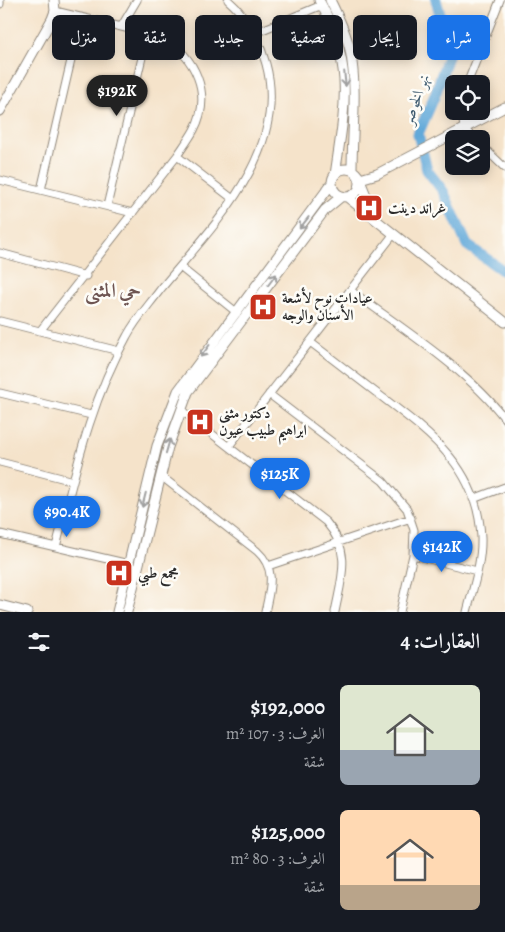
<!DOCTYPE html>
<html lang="ar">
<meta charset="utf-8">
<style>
:root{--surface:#171b24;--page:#20242c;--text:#f1f3f6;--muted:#9ea1a6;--accent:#1a73e8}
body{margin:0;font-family:Alegreya,Amiri,serif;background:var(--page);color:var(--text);direction:rtl;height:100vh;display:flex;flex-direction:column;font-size:19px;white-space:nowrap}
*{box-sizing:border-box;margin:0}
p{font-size:16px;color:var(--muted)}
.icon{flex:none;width:28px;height:28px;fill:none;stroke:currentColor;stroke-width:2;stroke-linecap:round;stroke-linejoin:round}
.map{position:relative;height:612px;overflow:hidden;direction:ltr}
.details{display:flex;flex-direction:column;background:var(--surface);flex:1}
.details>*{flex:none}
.banner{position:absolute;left:15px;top:15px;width:475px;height:45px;direction:rtl;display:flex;gap:10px}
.tools{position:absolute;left:445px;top:75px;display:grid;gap:10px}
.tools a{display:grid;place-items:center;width:45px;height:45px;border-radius:8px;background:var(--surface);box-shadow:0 2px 12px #0003;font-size:25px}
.price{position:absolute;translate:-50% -42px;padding:0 11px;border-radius:18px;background:var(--accent);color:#fff;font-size:16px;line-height:32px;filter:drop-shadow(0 1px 2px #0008)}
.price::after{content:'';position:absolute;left:50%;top:30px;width:15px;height:11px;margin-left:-8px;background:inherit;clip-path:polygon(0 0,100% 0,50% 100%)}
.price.on{background:#222;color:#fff}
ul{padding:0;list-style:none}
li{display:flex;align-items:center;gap:15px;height:125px;padding:0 25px}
li span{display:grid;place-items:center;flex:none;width:140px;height:100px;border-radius:8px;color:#555}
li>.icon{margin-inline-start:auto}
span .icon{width:60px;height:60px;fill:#fffc;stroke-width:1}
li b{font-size:21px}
h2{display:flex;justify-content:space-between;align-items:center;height:60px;padding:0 25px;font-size:21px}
.tag{padding:0 18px;border-radius:8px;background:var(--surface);box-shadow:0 2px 12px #0003;font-size:18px;line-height:45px}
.tag.on{background:var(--accent);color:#fff}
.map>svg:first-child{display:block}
</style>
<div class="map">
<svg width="505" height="612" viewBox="0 0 505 612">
<rect width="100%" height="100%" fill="#fdfcf7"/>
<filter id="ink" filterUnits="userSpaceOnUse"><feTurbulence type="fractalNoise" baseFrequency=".02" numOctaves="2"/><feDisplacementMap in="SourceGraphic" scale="10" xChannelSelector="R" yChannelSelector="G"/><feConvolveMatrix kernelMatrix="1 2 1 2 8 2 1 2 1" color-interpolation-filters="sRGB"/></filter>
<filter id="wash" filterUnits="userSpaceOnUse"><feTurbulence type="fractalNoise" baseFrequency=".0096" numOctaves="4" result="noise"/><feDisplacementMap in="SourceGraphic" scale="20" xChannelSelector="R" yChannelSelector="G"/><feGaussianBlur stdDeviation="1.12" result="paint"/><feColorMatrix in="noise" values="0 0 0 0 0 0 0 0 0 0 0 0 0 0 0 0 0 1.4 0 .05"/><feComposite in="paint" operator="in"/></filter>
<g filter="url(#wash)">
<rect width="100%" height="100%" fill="#f5e3ca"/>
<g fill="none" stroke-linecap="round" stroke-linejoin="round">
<path stroke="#62a9d9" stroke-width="11" d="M436,0l14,50 -15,45 -17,39 9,36 16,21 24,54 38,27"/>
</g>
</g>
<g filter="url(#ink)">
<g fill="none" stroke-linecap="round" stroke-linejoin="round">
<defs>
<path id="minor" d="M0,4v-4
M121,27l16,-27
M255,33l67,-28
M467,84l33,-84
M462,111l2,18 11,10
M481,145l24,23
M177,156l56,43
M0,180l133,33
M41,190l40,-173
M107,206l41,-174
M0,253l86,23
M180,267l55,44
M350,290c51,38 117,79 155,129
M0,321l119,30
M40,331l137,-175c6,-9 12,-17 17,-26 19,-36 1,-73 -31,-93l-108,-26
M310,342c24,18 48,37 72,55 50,38 96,72 99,140 1,25 -8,51 -14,75
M0,393l91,22
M269,394l114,87 24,28 7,21 -1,25 -13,57
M181,410l145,112c26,30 16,54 9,90
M229,446l164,-211
M0,462l73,19
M161,476l96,75c20,18 13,38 8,61
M473,499l32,-12
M0,534l129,30
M56,547c19,-73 34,-145 71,-211 9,-17 22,-31 33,-46 51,-62 130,-138 106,-226 -7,-25 -18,-47 -38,-64
M413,555l64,16
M268,566l143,-48"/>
<path id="tertiary" d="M319,0c36,65 26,106 16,175
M330,0c8,16 16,33 20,50 8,39 2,80 2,120
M0,111l52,-92 3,-8 -1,-11
M332 183a14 14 0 1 1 28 0a14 14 0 1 1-28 0Z
M360,179l17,-5 128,-67
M361,183l15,37
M347,197l158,125
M0,605l27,7
M117,612l40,-166 21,-55 154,-208
M127,612l41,-165 20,-55 137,-182 17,-14"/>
</defs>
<use href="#minor" stroke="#90877a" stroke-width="9"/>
<use href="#tertiary" stroke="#90877a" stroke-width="11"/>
<use href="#minor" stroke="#fff" stroke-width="7"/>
<use href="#tertiary" stroke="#fff" stroke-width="9"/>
</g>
<defs><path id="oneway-shaft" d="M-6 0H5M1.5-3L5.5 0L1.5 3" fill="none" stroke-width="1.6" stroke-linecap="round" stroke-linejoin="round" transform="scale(1.25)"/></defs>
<g stroke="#a0a0a0">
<use href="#oneway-shaft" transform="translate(345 79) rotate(84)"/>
<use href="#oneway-shaft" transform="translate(304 223) rotate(128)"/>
<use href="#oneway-shaft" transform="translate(272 280) rotate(-53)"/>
<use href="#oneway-shaft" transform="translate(205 351) rotate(127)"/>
<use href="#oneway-shaft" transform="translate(168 446) rotate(-74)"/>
<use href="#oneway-shaft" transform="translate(144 500) rotate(104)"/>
</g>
</g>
<defs>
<symbol id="hospital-square" viewBox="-11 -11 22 22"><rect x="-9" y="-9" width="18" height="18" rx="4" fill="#c8321e" stroke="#fdfcf7"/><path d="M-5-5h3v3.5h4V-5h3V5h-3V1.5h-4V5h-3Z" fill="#fff"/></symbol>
</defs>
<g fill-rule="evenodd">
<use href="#hospital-square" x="353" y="192" width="32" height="32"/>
<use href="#hospital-square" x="247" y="291" width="32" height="32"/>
<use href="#hospital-square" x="184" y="406" width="32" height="32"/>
<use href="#hospital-square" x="103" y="557" width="32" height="32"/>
</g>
<g text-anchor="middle" stroke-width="5" stroke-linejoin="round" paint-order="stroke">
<g font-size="15" font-weight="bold" fill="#2b2b2b" stroke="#fdfcf7" text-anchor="start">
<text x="388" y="213">غراند دينت</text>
<text x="282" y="303">عيادات نوح لأشعة<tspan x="282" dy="17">الأسنان والوجه</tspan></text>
<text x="219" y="418">دكتور مثنى<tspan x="219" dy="17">ابراهيم طبيب عيون</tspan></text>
<text x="138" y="578">مجمع طبي</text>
</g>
<g font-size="16" font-style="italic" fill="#415d71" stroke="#fdfcf7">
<text transform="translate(415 99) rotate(-70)" y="6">نهر الخوصر</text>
</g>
<g font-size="20" font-weight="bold" fill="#6e5552" stroke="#fdfcf7">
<text x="113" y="297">حي المثنى</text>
</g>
</g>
</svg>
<div class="tools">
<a><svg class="icon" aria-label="locate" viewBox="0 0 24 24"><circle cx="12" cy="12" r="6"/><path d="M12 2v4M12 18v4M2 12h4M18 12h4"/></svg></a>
<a><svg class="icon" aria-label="layers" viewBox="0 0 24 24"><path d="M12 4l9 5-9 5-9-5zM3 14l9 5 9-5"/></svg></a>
</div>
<b class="price on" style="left:117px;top:117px">$192K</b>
<b class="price" style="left:280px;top:500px">$125K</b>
<b class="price" style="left:67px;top:538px">$90.4K</b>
<b class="price" style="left:442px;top:573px">$142K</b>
<div class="banner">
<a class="tag on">شراء</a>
<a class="tag">إيجار</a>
<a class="tag">تصفية</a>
<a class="tag">جديد</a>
<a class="tag">شقة</a>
<a class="tag">منزل</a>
</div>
</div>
<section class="details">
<h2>العقارات: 4<svg class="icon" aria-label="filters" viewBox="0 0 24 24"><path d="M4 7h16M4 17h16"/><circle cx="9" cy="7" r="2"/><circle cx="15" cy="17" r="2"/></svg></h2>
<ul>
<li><span style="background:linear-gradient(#dfe7d0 65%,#9aa5b1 0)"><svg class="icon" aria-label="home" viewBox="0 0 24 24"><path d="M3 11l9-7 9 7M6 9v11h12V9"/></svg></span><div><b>$192,000</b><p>الغرف: 3 · 107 m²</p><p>شقة</p></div></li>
<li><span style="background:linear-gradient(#ffd9b3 75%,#b9a48a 0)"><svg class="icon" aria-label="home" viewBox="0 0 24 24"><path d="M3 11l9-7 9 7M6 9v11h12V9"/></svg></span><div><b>$125,000</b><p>الغرف: 3 · 80 m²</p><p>شقة</p></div></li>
</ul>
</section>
